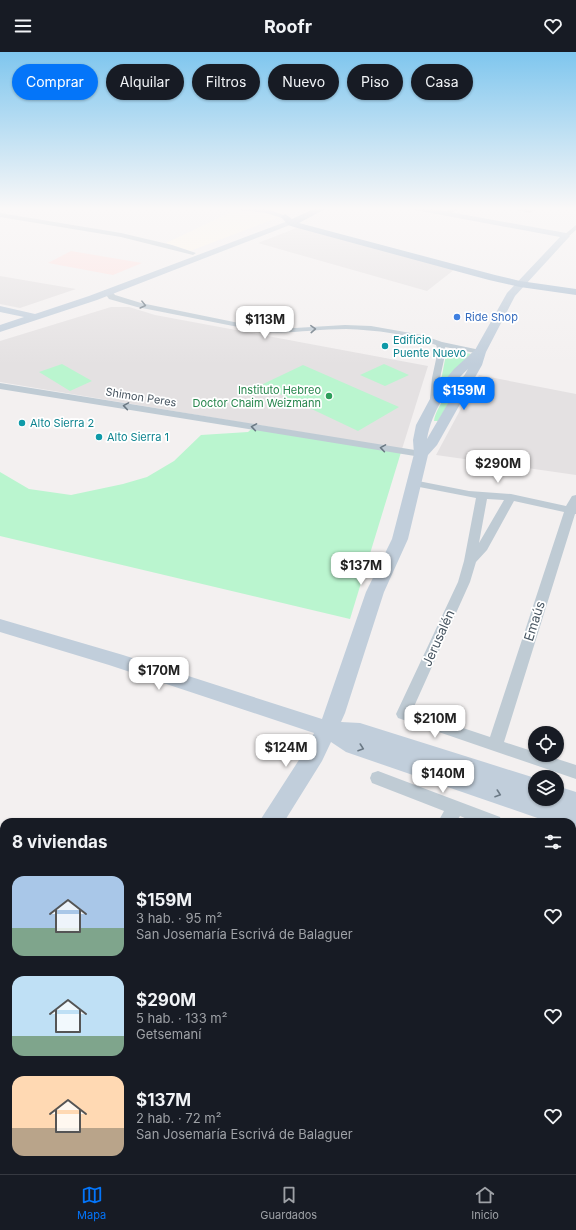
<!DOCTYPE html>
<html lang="es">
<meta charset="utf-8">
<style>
:root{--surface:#171b24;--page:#242831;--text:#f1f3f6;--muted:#9ea1a6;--line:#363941;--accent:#0475f9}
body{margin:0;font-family:Inter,sans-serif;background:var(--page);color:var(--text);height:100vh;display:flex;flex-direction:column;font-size:15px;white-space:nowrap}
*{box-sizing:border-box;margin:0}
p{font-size:13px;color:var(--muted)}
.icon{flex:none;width:22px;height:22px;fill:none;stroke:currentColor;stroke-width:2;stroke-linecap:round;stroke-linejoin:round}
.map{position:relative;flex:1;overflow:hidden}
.panel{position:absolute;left:0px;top:766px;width:576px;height:356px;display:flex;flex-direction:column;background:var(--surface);border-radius:12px 12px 0 0;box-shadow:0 1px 3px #0004}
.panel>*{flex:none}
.banner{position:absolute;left:12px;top:12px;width:552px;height:36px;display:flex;gap:8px}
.buttons{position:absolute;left:528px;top:674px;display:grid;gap:8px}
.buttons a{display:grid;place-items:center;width:36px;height:36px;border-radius:50%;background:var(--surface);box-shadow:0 1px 3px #0004;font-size:20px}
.price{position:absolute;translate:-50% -34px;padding:0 9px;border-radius:8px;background:#fff;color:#222;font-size:13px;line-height:26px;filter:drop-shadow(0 1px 2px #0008)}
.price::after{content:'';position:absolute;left:50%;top:24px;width:12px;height:9px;margin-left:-6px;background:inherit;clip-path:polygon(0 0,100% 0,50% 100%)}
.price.current{background:var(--accent);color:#fff}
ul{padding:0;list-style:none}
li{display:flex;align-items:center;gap:12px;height:100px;padding:0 12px}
li span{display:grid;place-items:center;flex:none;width:112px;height:80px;border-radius:12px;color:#555}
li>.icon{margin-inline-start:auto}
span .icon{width:48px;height:48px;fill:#fffc;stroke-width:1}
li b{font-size:17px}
h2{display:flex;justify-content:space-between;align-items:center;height:48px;padding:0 12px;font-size:17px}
.chip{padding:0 14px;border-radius:18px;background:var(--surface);box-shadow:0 1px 3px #0004;font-size:14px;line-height:36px}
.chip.current{background:var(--accent);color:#fff}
header{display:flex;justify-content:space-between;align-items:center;height:52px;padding:0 12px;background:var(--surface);font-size:18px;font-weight:700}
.tab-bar{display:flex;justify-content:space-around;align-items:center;height:56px;border-top:1px solid var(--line);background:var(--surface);font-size:11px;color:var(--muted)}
.tab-bar a{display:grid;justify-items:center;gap:2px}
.tab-bar .current{color:var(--accent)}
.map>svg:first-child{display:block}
</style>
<header><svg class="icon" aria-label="menu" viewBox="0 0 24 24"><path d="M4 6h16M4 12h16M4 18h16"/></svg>Roofr<svg class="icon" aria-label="heart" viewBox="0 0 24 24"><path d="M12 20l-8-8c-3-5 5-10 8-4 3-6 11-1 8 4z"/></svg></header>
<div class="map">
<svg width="576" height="1122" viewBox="0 0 576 1122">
<rect width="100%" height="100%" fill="#f3f0f0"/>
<path fill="#fef7e9" d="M240,156h63l-113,43 -24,-8z"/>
<path fill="#e4e1e2" d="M299,175l156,42 -28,22 -169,-48z
M0,224l76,13 -56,19 -20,-4z
M111,255h18l26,8 273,51 -26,83 -402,-67v-41z
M479,323l97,19v81l-140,-20z"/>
<path fill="#fee1df" d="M71,199l71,12 -29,12 -65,-12z"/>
<path fill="#baf5cf" d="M447,297l24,5 -31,32z
M62,312l30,17 -22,10 -31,-19z
M384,312l25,11 -24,11 -25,-11z
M303,313l96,42 -41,24 -97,-46z
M465,323l-27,46h-4c2,-14 19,-37 31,-46z
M256,373l146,24 -52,170 -350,-83v-64l29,17 42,6 52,-11 24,-7 27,-16 27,-26 47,-3z"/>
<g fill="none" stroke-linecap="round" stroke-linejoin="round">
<path fill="#bfcbd4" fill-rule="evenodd" d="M452,156h7l-10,7h-4v-2z
M511,156h12l10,3 -3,2z
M0,161l121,20 51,12 24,8 -3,2 -72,-18 -121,-20z
M576,173v5l-8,7h-4v-2z
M105,238h6l4,5 26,8 122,25 15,1 67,-4 26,1 51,9 20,7 38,8 4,2 -4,2 -35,-7 1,3 -6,28v21l-5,3 -5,-3 2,-21 6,-28 -2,-5c-28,-11 -60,-15 -90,-16 -28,0 -55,5 -83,3l-126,-25 -28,-8 -5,-7z
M0,331l421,68 5,3 -5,3 -421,-68z
M413,428l56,11 42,3 55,12 6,-10 4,-1v19h-1l-71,228 31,10v3h10l31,10v14l-178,-61 -2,-4 62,-132 6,-21 12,-63 -67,-13 -1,-2 1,-2zM487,447l17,1 -25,43zM514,449l50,11 -74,225 -78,-26 58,-129 6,-20 11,-12z
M378,719l122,46 2,5h-28l-14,-6 -4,6h-18l6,-11 -72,-28 -2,-5 2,-5z
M572,791l4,1v16l-4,-1z
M0,834l4,2v18l-4,-2z
M576,838v23l-4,2v-23z
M74,1118h27l-2,4h-27z
M385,1118h25l-2,4h-25z
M469,1118h25l2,4h-25z"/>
<path fill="#c1cedb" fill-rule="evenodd" d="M240,156l27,1 22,8 -4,2 -19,-6 -25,-3z
M411,156h16l139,25 4,3 -55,60 -29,56 -4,13 -45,80 -9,10 -20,84 -24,53 -39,121 -4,9 19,1 175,55v21l13,2 -1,-2h10v-13l19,6v39l-4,-1v-8h-23l-203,-70 -15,-10 -9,19 -38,61h-25l47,-73 8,-16 -205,-68 -109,-33v-13l123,36 199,64 44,-127 26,-53 22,-85 -1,-14 3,-15 15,-28 23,-28 21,-19 32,-57 53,-56 -145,-27zM468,317l-41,70c5,-28 20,-50 41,-70z
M288,169h3l4,2 -198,77 -97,32v-7l24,-8 -24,-5v-6l35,8 54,-18z
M4,1042v32l-4,1v-32z"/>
<path fill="#adc0d2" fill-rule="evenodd" d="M316,156h11l-28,15 196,52 25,6 56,8v6l-56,-8 -31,-7 -195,-53 -6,-2 -7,-8 4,-3 7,5z"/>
</g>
<defs><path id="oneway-chevron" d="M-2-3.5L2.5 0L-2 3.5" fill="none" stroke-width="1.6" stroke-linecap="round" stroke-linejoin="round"/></defs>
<g stroke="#6a7883">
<use href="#oneway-chevron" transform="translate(143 253) rotate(14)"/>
<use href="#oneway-chevron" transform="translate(313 277) rotate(-3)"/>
<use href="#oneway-chevron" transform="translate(126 354) rotate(-171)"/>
<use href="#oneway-chevron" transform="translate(254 375) rotate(-171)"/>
<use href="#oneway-chevron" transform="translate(383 396) rotate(-171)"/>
</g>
<g stroke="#6b7985">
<use href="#oneway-chevron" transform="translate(361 696) rotate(19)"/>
<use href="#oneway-chevron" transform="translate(498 742) rotate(19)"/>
</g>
<linearGradient id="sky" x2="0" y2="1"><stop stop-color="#7fc6ee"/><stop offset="0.5" stop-color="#faf8f8"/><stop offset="1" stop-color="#faf8f8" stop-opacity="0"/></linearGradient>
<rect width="576" height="313" fill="url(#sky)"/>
<circle fill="#3f7fe0" stroke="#fff" stroke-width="1.5" cx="457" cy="265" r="4"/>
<g fill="#0f9aa8" stroke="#fff" stroke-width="1.5">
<circle cx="385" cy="294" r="4"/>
<circle cx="22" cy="371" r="4"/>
<circle cx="99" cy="385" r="4"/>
</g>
<circle fill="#2e9e5b" stroke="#fff" stroke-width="1.5" cx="329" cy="344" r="4"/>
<g text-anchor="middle" stroke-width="3.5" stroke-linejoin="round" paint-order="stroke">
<g font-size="11" fill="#366cbe" stroke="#fff" text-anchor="start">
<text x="465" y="269">Ride Shop</text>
</g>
<g font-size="11" fill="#0d838f" stroke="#fff" text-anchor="start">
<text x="393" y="292">Edificio<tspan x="393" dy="13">Puente Nuevo</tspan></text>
<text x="30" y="375">Alto Sierra 2</text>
<text x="107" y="389">Alto Sierra 1</text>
</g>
<g font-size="11" fill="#27864d" stroke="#fff" text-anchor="end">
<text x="321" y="342">Instituto Hebreo<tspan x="321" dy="13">Doctor Chaim Weizmann</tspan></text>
</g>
<g font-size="11" fill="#465460" stroke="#fff">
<text transform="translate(141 345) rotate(9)" y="4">Shimon Peres</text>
</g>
<g font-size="13" fill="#465460" stroke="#fff">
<text transform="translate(534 569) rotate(-72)" y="5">Emaús</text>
<text transform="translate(438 586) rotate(-66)" y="5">Jerusalén</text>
</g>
</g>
</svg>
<div class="buttons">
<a><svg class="icon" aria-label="locate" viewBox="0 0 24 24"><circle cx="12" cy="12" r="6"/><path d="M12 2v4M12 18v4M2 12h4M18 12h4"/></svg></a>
<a><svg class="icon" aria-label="layers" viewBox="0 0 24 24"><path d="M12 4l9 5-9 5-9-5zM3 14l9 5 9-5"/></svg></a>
</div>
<b class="price" style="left:265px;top:288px">$113M</b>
<b class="price current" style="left:464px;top:359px">$159M</b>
<b class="price" style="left:498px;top:432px">$290M</b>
<b class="price" style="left:361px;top:534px">$137M</b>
<b class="price" style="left:159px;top:639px">$170M</b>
<b class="price" style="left:435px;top:687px">$210M</b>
<b class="price" style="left:286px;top:716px">$124M</b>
<b class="price" style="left:443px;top:742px">$140M</b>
<div class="banner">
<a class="chip current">Comprar</a>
<a class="chip">Alquilar</a>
<a class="chip">Filtros</a>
<a class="chip">Nuevo</a>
<a class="chip">Piso</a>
<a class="chip">Casa</a>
</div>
<section class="panel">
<h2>8 viviendas<svg class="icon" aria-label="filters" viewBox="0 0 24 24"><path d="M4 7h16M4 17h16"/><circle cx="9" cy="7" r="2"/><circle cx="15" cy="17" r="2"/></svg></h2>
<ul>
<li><span style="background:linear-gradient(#a9c7e8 65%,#7fa58c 0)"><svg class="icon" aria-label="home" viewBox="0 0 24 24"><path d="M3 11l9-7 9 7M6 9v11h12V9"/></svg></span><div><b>$159M</b><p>3 hab. · 95 m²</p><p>San Josemaría Escrivá de Balaguer</p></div><svg class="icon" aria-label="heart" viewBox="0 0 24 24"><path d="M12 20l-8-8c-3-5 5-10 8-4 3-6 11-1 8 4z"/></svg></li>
<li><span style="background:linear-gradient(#bfe0f5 75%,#7fa58c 0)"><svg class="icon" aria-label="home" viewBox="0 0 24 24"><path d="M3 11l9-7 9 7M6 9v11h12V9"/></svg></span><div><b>$290M</b><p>5 hab. · 133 m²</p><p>Getsemaní</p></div><svg class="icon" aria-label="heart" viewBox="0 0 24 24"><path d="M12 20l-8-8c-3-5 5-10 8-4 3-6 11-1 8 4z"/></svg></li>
<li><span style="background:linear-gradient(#ffd9b3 65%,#b9a48a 0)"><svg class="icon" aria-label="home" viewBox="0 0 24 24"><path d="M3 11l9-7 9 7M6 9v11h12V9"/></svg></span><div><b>$137M</b><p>2 hab. · 72 m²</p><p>San Josemaría Escrivá de Balaguer</p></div><svg class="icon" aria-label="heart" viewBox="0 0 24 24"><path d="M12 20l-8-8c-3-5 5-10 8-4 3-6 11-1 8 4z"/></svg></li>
</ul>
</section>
</div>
<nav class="tab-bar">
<a class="current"><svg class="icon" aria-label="map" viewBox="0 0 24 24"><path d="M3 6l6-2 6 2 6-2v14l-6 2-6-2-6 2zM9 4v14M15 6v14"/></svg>Mapa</a>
<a><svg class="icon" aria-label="saved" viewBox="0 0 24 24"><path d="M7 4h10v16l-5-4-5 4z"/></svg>Guardados</a>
<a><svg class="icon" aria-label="home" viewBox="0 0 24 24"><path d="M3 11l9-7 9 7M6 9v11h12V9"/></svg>Inicio</a>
</nav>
